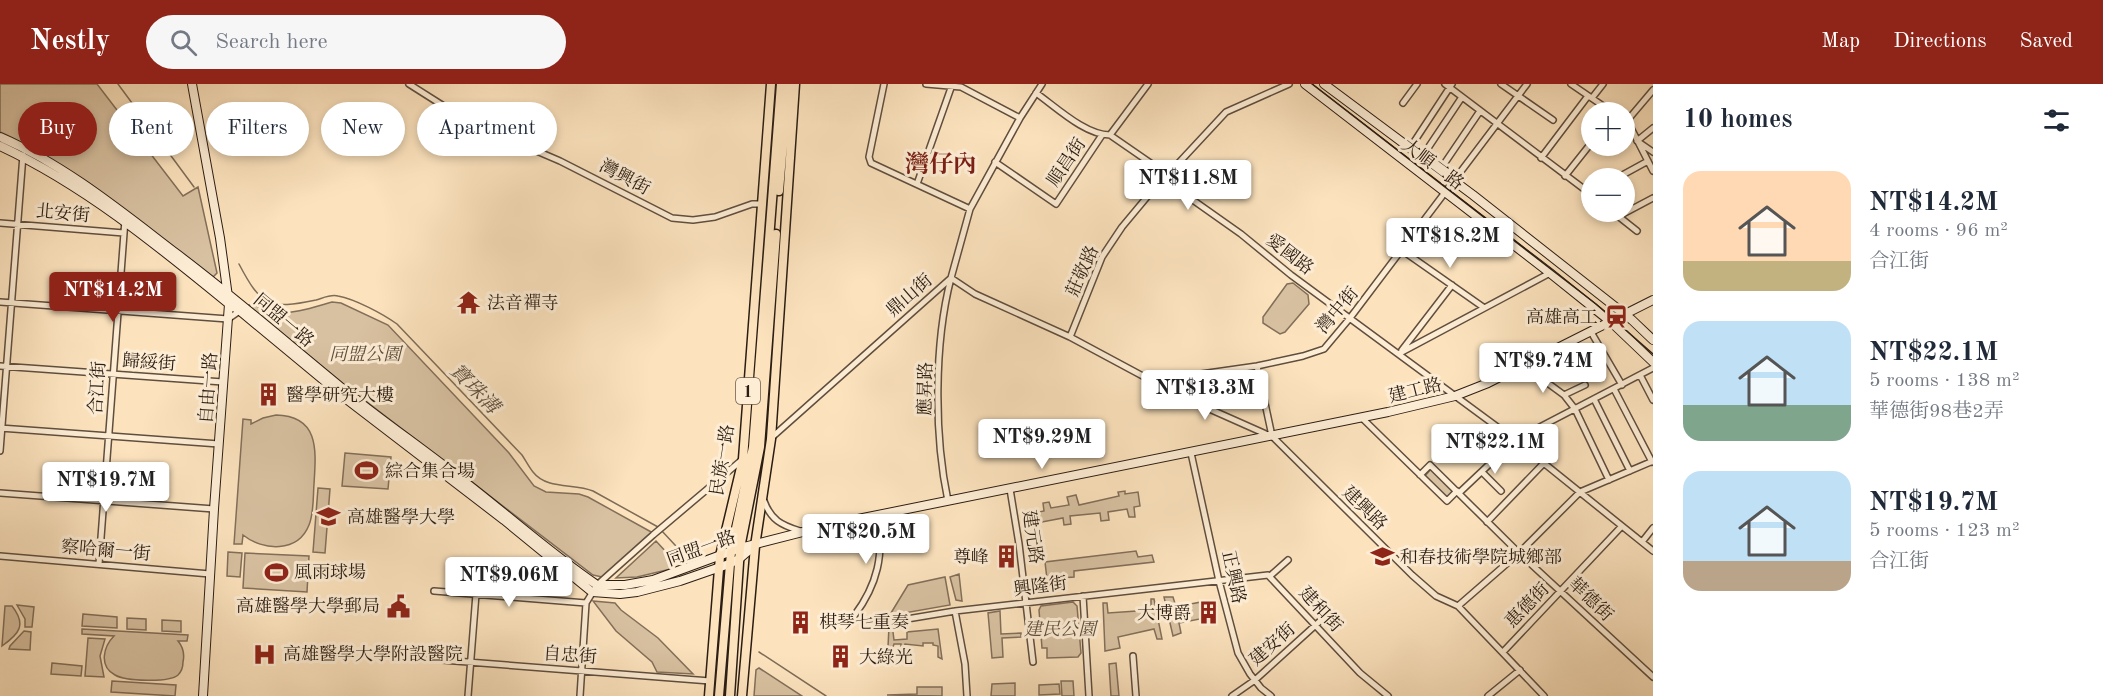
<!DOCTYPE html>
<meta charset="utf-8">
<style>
:root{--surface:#fff;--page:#f6f6f7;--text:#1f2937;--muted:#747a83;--accent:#8f2418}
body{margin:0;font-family:"Old Standard TT","Noto Serif TC",serif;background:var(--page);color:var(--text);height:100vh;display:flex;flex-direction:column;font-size:22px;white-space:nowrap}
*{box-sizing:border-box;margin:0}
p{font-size:20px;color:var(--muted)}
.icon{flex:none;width:33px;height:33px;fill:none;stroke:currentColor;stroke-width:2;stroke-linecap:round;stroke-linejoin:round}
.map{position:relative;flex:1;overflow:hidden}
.sheet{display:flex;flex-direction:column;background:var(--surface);width:450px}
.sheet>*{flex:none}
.banner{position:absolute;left:18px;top:18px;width:570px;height:54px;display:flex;gap:12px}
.fabs{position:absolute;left:1581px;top:18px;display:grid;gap:12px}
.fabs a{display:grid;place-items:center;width:54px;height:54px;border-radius:50%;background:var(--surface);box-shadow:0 3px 9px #0003;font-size:30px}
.price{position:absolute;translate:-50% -51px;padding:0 14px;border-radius:6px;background:#fff;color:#222;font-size:20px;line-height:39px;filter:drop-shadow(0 2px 3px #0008)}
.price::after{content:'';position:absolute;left:50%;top:36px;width:18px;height:14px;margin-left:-9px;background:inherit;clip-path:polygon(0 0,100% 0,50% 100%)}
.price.on{background:var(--accent);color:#fff}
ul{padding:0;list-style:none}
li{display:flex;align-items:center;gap:18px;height:150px;padding:0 30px}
li span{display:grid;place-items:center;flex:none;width:168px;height:120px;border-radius:18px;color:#555}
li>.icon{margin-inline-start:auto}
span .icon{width:72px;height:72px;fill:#fffc;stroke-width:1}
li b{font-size:26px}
h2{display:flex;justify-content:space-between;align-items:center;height:72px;padding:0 30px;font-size:26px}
.chip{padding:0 21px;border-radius:27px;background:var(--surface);box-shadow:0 3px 9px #0003;font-size:21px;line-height:54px}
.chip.on{background:var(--accent);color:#fff}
header{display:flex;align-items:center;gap:36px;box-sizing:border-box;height:84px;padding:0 30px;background:var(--accent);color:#fff}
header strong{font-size:28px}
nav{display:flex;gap:33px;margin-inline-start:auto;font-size:21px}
.search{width:420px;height:54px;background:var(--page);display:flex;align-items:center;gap:15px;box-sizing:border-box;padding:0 21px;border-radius:33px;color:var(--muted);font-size:22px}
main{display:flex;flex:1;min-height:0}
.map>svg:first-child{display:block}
</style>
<header>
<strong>Nestly</strong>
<div class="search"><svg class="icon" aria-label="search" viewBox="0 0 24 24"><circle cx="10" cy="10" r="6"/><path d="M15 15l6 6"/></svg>Search here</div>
<nav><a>Map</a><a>Directions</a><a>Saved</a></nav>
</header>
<main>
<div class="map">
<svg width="1653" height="612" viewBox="0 0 1653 612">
<rect width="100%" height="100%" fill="#fce3be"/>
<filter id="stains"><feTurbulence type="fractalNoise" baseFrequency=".00333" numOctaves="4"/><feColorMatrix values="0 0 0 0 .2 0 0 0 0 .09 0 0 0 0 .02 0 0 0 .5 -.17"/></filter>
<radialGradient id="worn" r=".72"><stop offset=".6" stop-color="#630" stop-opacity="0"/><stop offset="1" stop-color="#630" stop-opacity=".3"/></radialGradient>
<path fill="#d8c1a1" stroke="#826f5a" stroke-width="1.5" d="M0,0h97l86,112 15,-9 19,86 -4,4c-47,-35 -93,-70 -142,-103 -23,-15 -45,-31 -71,-42z
M1293,199l15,12 1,9 -24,28 -5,2 -17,-11v-6l24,-33z
M332,218l9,1 47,22 121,128 25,33 12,6 33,2 9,3 65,36 -51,44 -9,-2 -247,-189 -98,-81c10,-1 18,7 27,8 19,1 39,-6 57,-11z
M276,331c44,1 40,36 38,69 -1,13 0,29 -5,41 -11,28 -46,26 -66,10l-1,9h-8l9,-125 8,1v4l12,-6z
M345,369l46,4 -3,32 -46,-3z
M1431,385l23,22 -7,7 -22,-22z
M318,404l12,1 -5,64 -12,-1z
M1125,407v3l13,-2 2,14 -6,1 1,10h-6l-2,-8 -19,3 1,8 -8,1 -1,-8 -30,3 1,8 -7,1 -1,-7 -26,5 -3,-10 10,-2 -1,-8 6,-1 2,6 18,-3 -2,-8 9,-2 3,10 40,-9 -1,-4z
M656,457l12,13 7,14 -38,9 -21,1z
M1136,467l2,6 14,-2 2,7 -80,9v6l-27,2 -2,-17z
M228,468l14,1 -2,24 -13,-1z
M245,469l64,3 -2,36 -64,-4z
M959,490l3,27 -6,-1 -6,-23z
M945,493l5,28 -57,10 -2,-2 17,-28z
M1164,513h9l3,10 25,-5 4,16 -26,5 2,10 -8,3z
M1151,515h3l8,40h-5l-3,-10 -36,8 2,11 -15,3 -2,-48h4l1,10 43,-3z
M593,517l22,2 6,7 37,28 35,36 -36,-2 -5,-10 -36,-31z
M1073,518l4,4 4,47 -3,4 -31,1v-10h-5l-3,-38 2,-4z
M17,521l17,2 -2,20h-7v-8z
M5,522h7c15,19 7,28 -10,40z
M1000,527l1,23 20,-1v4l-19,1 1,19 -11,1 -4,-45z
M83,530l34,3v11l-35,-2z
M127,534l19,1v11l-19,-1z
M162,536l19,1v11l-19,-1z
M892,540l2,16 13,-1v-7l31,-3 4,30 -4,-2v-11l-5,-1v-2h-10v3l-18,-2v3h-4v-3h-7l-1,3h-5l1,-21z
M82,545l106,6 -1,6h-9c5,6 7,12 5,21 0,5 -1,9 -5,13 -9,8 -53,6 -63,0 -17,-9 -11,-29 -1,-39l-32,-2z
M24,547l7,1 -1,18 -21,-1 1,-3z
M88,554l17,1 -5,17 4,21 -19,-1z
M52,579l30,3 -1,10 -30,-2z
M1116,579l3,33h-8l-2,-32z
M759,584l43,28h-48l2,-26z
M112,597l64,4 -1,11 -64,-4z
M1061,597h12l1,15h-12z
M1015,599v13h-24l1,-12z
M1059,600l1,10 -21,1v-10z
M917,603h25v9l-55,-1 30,-1z"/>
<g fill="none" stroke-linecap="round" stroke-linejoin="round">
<path stroke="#7e6c57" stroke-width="1.5" d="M118,0l76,103
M239,180c22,42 30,46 77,36 7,-2 15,-6 22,-4 17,3 45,18 59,28l125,131c4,6 7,12 11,17 14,18 41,11 60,19l65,36
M661,446l28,30
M759,568l67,44"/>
<defs>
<path id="street" d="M409,0l41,26 13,12 11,7 30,8 56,24 112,57 21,2 22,-3 37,-13h11
M884,0l-15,73 2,6 99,46
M926,0l35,3 59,31
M1445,0l147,111
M1501,0l52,36
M1571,0l41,28
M1036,9c20,14 49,42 74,42l42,29 8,6 6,8 24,20 51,36 50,41 224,165 138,111
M1592,14l11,-14
M1403,19l14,-19
M1624,37l7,7 22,43
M1626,38l27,-32
M1653,44l-16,13 16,11
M1110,51l38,-51
M1410,64l42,-64
M1422,73l40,-60
M1541,74l47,-62
M995,78l61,42 46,-69
M1440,86l40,-59
M1565,92l27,-34
M1617,94l31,-17
M917,100l35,-99
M1613,128l24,19
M1619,132l34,-18
M0,139l124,10
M1403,167l80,56
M0,218l228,17 13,-9
M1591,248l31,53
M1070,253l32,-80 20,-30 25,-30 79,-85 63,-28
M1402,266l50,-65
M1400,269l150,-80
M1533,277l16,23 15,11 11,14 34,71
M0,282l223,16
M1257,282l15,70 140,139 24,21 22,10 86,90
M1640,291l13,25
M1152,297l8,6 108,48
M1614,305l38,73
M1564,311l21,-10
M1594,315l36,72
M1362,334l85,83 10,-10
M0,344l219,16
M770,355l181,-161 19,-69 50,-91 22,-34
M0,367l23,-296
M1191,369l28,128 19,72 12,21 11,14 10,8
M1482,388l19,19
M1420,391l10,-10 89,88 134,124
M1010,405l9,55 14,118
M0,409l214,16
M1459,409l56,-53 138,-72
M764,417c7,19 17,24 36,30
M948,417c-14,-66 -14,-157 3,-223l24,16 95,43 82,44 105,-15 46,-10 21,-7 26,-31 177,-234
M1487,438l57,-59
M1642,458l11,-14
M0,472l210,18
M99,480l26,-344
M1270,492l18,-16
M434,507l152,12
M1083,512l6,100
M1458,522l61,-53 61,-61 73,-31
M955,527l10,53 2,32
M854,532c24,-32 30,-61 24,-101
M865,542l90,-15 313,-36 92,98 28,23
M1503,568l118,-125
M1133,572l3,40
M429,575l281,22
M468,612l8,-102
M580,612l6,-93 11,-18 56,-50 90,-76
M1232,612l23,-16 75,-68
M1488,612l32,-26"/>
<path id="secondary" d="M192,0l28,154 9,66 -15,205 -11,187
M1305,0l245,189 61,49 42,40
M1324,0l149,111 159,125 21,20
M0,53c65,28 122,75 177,117 57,43 111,90 166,135 39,32 82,61 122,93 44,34 86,72 132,103h28l28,-5 87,-32 98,-25 550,-111 67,-16 33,-13 165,-83
M0,62c84,39 158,100 229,158l11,7 105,87 159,122 88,72 28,2 17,-2 43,-11 49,-17 10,-5 14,-12"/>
<path id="primary" d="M779,107l9,-107
M709,612l11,-140 23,-97 28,-375
M719,612l12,-144 22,-105 28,-363
M730,612l10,-148 20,-101 16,-213
M742,612l13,-150 16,-107 24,-355"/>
</defs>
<use href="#street" stroke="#5f4e3e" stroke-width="8"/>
<use href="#secondary" stroke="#2b1d13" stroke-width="10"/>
<use href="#primary" stroke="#2b1d13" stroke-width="11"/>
<use href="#street" stroke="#fdedd5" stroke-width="5"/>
<use href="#secondary" stroke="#fdedd5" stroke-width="8"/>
<use href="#primary" stroke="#fce3be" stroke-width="8"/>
<path stroke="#2b1d13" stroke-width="1.5" d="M1312,0l284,220 57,50"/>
</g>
<defs>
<symbol id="temple-bare" viewBox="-9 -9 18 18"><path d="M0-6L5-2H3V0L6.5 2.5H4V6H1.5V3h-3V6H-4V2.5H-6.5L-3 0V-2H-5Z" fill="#8f2418" stroke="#fdedd5" stroke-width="2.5" paint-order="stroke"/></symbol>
<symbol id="station-bare" viewBox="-9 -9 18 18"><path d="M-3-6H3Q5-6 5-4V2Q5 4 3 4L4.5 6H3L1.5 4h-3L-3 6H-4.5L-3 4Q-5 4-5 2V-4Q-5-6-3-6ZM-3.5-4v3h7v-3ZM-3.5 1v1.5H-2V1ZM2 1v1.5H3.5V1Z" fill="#8f2418" stroke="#fdedd5" stroke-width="2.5" paint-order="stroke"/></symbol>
<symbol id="building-bare" viewBox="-9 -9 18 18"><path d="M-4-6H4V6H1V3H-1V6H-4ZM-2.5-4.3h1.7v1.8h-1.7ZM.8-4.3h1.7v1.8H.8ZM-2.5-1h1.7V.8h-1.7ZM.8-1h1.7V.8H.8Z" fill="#8f2418" stroke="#fdedd5" stroke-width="2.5" paint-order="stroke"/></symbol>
<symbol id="stadium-bare" viewBox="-9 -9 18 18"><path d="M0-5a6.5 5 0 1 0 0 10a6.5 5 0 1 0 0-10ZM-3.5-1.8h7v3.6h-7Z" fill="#8f2418" stroke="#fdedd5" stroke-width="2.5" paint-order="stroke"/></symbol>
<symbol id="university-bare" viewBox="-9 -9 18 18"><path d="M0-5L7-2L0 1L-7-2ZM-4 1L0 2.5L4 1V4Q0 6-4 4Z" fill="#8f2418" stroke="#fdedd5" stroke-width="2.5" paint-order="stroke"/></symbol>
<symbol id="civic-bare" viewBox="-9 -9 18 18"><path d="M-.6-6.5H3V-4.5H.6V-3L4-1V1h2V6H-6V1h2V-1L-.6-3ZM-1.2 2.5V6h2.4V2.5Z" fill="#8f2418" stroke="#fdedd5" stroke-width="2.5" paint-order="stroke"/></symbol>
<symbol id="hospital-bare" viewBox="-9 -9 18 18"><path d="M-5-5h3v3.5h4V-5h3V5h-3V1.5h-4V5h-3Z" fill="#8f2418" stroke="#fdedd5" stroke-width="2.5" paint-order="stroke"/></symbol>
</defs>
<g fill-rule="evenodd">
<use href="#temple-bare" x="452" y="202" width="33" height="33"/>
<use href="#station-bare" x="1600" y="216" width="33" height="33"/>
<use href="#building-bare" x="252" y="294" width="33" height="33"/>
<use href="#stadium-bare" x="350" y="370" width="33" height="33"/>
<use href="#university-bare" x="312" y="416" width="33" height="33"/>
<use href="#building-bare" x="990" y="456" width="33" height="33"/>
<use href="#university-bare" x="1366" y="456" width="33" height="33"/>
<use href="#stadium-bare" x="260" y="472" width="33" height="33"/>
<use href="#civic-bare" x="382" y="506" width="33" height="33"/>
<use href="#building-bare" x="1192" y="512" width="33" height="33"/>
<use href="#building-bare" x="784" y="522" width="33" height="33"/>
<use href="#hospital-bare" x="248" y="554" width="33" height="33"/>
<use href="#building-bare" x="824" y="556" width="33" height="33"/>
</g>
<g text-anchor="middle" stroke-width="6" stroke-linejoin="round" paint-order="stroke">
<rect fill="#fdedd5" stroke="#6a5b4d" stroke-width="1.5" x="736" y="294" width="24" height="26" rx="4.5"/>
<g font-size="16" font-weight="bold" fill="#2b1d13">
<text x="748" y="313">1</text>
</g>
<g font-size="18" fill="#2b1d13" stroke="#fdedd5">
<text transform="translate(1066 78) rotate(-56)" y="6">順昌街</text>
<text transform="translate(1433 80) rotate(37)" y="6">大順二路</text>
<text transform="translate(625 93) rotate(28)" y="6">灣興街</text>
<text transform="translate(63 129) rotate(5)" y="6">北安街</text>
<text transform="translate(1290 170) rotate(38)" y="6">愛國路</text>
<text transform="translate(1082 187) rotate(-66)" y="6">莊敬路</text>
<text transform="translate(909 211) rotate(-41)" y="6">鼎山街</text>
<text transform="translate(1337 226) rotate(-50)" y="6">灣中街</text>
<text transform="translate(284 236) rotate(40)" y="6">同盟一路</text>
<text transform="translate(149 278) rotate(4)" y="6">歸綏街</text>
<text transform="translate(97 304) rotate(-86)" y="6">合江街</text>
<text transform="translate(208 304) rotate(-86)" y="6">自由一路</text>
<text transform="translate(925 305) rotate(-89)" y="6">應昇路</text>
<text transform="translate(1415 306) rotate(-14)" y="6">建工路</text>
<text transform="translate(722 376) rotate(-81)" y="6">民族一路</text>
<text transform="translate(1365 424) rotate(44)" y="6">建興路</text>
<text transform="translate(1033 453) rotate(82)" y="6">建元路</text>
<text transform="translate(701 464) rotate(-20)" y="6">同盟一路</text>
<text transform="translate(106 466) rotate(5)" y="6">察哈爾一街</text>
<text transform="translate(1234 493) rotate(78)" y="6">正興路</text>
<text transform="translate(1040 502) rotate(-7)" y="6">興隆街</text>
<text transform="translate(1591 515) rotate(44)" y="6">華德街</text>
<text transform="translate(1527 521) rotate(-46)" y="6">惠德街</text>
<text transform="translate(1321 525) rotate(47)" y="6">建和街</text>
<text transform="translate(1272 560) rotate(-42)" y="6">建安街</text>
<text transform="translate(570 571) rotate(4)" y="6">自忠街</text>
</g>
<g font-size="18" fill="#2b1d13" stroke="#fdedd5" text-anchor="start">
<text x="487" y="225">法音禪寺</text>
<text x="1598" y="239" text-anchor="end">高雄高工</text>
<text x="286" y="317">醫學研究大樓</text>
<text x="385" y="393">綜合集合場</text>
<text x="347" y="439">高雄醫學大學</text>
<text x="989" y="479" text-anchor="end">尊峰</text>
<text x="1400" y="479">和春技術學院城鄉部</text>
<text x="294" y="494">風雨球場</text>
<text x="380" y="528" text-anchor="end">高雄醫學大學郵局</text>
<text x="1191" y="535" text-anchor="end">大博爵</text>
<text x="819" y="544">棋琴七重奏</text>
<text x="283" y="576">高雄醫學大學附設醫院</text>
<text x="859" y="579">大綠光</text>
</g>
<g font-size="18" font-style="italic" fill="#5f4e3e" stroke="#fdedd5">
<text x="365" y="276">同盟公園</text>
<text x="1060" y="551">建民公園</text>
</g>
<g font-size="20" font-style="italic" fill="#625140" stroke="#fdedd5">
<text transform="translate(475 304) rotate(46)" y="7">寶珠溝</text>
</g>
<g font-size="24" font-weight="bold" fill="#7a1f14" stroke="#fdedd5">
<text x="941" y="88">灣仔內</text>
</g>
</g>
<rect width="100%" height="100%" filter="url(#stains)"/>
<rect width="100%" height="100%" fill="url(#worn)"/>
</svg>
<div class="fabs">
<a>+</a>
<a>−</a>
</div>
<b class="price" style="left:1188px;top:127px">NT$11.8M</b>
<b class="price" style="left:1450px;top:185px">NT$18.2M</b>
<b class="price on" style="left:113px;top:239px">NT$14.2M</b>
<b class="price" style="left:1543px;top:310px">NT$9.74M</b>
<b class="price" style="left:1205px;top:337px">NT$13.3M</b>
<b class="price" style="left:1042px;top:386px">NT$9.29M</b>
<b class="price" style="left:1495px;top:391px">NT$22.1M</b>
<b class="price" style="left:106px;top:429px">NT$19.7M</b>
<b class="price" style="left:866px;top:481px">NT$20.5M</b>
<b class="price" style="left:509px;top:524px">NT$9.06M</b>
<div class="banner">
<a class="chip on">Buy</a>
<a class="chip">Rent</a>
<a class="chip">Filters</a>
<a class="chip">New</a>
<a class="chip">Apartment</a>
</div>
</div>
<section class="sheet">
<h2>10 homes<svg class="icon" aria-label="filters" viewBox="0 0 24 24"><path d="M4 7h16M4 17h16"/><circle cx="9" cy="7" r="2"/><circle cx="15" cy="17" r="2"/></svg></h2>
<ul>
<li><span style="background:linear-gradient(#ffd9b3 75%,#c2b280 0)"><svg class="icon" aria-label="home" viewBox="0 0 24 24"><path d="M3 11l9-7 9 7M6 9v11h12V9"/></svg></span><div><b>NT$14.2M</b><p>4 rooms · 96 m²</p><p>合江街</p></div></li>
<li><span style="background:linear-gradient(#bfe0f5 70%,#7fa58c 0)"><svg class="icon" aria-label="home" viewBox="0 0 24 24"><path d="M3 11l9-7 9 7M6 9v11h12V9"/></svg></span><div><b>NT$22.1M</b><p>5 rooms · 138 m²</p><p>華德街98巷2弄</p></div></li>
<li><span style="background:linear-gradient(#bfe0f5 75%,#b9a48a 0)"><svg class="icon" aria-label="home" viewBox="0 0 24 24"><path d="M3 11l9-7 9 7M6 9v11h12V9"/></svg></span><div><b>NT$19.7M</b><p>5 rooms · 123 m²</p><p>合江街</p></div></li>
</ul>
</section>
</main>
